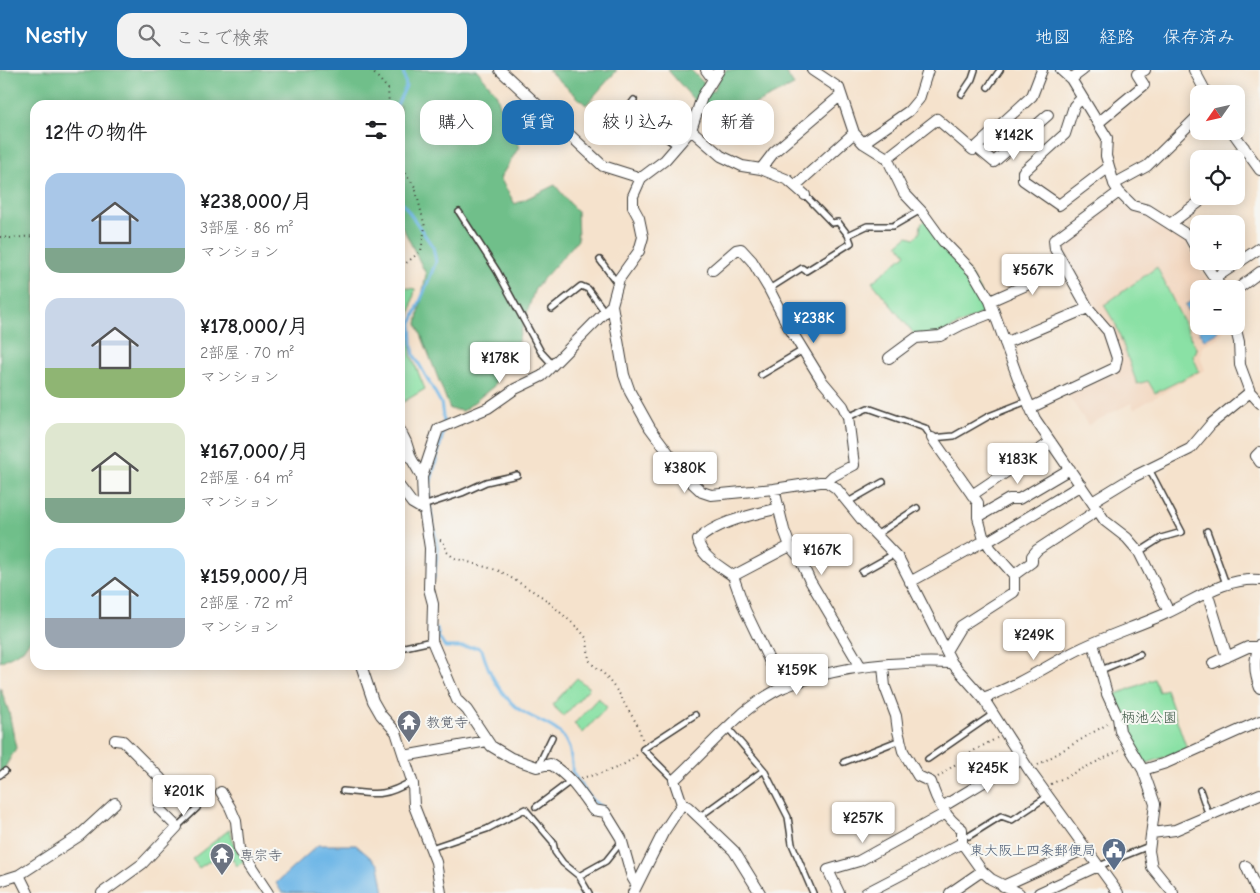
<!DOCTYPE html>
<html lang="ja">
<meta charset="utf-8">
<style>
:root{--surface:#fff;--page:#f2f2f2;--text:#202124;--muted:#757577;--accent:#1f6fb2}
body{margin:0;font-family:"Comic Neue","Klee One",sans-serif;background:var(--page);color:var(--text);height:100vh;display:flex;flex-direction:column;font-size:19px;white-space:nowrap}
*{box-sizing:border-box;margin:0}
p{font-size:16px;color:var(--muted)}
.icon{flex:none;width:28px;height:28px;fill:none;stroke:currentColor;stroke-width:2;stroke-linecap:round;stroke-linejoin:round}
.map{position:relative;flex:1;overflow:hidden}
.details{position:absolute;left:30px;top:30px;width:375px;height:570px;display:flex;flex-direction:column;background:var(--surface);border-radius:15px;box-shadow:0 2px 12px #0003}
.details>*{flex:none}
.guide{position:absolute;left:420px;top:30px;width:475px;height:45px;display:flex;gap:10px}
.needle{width:32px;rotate:236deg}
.fabs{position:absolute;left:1190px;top:15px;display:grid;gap:10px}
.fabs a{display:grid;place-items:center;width:55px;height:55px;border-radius:10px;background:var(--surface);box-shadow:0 2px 12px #0003;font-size:25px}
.price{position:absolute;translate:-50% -42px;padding:0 11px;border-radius:5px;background:#fff;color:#222;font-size:16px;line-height:32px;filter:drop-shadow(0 1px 2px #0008)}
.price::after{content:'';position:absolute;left:50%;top:30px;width:15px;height:11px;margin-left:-8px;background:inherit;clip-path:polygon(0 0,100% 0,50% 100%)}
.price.selected{background:var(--accent);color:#fff}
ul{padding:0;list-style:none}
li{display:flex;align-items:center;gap:15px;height:125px;padding:0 15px}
li span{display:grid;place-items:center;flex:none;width:140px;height:100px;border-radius:15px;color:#555}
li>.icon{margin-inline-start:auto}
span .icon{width:60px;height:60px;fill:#fffc;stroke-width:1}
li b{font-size:21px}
h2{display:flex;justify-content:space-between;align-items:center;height:60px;padding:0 15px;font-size:21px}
.tag{padding:0 18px;border-radius:15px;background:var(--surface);box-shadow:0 2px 12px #0003;font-size:18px;line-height:45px}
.tag.selected{background:var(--accent);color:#fff}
header{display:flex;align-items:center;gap:30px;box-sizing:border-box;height:70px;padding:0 25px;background:var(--accent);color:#fff}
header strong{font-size:24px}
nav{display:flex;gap:28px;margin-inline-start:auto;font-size:18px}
.search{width:350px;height:45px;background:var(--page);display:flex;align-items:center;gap:12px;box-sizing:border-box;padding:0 18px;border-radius:15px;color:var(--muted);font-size:19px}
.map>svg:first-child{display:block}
</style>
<header>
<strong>Nestly</strong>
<div class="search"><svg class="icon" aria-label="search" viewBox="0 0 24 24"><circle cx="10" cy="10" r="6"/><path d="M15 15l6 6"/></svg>ここで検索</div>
<nav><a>地図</a><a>経路</a><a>保存済み</a></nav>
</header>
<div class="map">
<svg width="1260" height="823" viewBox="0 0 1260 823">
<rect width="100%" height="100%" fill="#f6f6f2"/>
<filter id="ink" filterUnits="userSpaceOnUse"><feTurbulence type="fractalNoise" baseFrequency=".02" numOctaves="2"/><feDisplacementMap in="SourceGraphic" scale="10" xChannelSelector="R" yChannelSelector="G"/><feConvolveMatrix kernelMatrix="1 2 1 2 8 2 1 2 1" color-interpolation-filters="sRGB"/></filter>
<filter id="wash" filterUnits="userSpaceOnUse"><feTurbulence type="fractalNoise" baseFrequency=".0096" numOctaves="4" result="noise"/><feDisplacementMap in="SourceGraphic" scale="20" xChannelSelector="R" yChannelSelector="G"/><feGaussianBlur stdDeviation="1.12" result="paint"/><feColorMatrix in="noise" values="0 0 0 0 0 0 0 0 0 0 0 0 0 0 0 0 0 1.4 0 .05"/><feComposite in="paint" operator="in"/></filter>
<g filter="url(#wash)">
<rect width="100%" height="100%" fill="#f5e2cc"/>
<path fill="#f2d5bd" d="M1119,129l11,12 15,3 40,25 15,30 13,20h-14v37h24l2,3 -7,9 -15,7 -3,11 5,14 -71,39 -3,-6 -43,22 -20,-30 52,-25 2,-13 -11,-30 -15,-15 -39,-65 1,-4z"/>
<path fill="#8ae1a5" stroke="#537e60" d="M925,150l45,54 21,35 -53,26h-23l-43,-53 34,-28 -8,-10 10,-8 7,2 5,-6 1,-8z
M1157,197l40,83 -4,6 6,15 -44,22 -7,-12 -11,3 -21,-59 -12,-20z
M400,217l15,2 -7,34 3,32 14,34 -25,15z
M577,608l12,10 -25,28 -12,-11z
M1154,609l5,13 7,-3 21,60 -42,15 -14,-24 -19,-44z
M598,628l9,9 -24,26 -9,-9z
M230,759l4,16 10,16 -7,5 -11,-16 -27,18 -7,-9z"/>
<path fill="#6fbf8a" stroke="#466e53" d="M0,0h477l19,23 6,19 17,35 -19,31 15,26 40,-19 22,27 1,28 -43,48 -19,59 -13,11 -9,28 -31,25 -13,-2 -33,-85 9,-50 -22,-44 -4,-5v-120h-365v528l-12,17 -23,12z
M548,0h69l-31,35z
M668,0h23l22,22 7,-15 6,-7h58l10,15 -39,19 -17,23 -25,-5z
M0,617l9,25 7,36 -16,28z"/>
<path fill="#70b7e7" stroke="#466a82" d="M1198,227l1,29h16l3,6 -14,8 -19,-35z
M318,775h38l23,20 5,28h-102l-6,-10z"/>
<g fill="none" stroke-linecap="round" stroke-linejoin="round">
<path stroke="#70b7e7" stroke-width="3" d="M397,35l9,-19 -3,-16
M400,129l33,48 3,15 -25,62 1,20 2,11 27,48 3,20
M434,508l4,-28 -9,-50 1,-15 14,-55
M437,558l2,10 6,9h32l5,3c6,21 16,41 33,56 21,19 52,16 56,51 1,5 2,10 1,15l19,27 12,9"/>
</g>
</g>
<g filter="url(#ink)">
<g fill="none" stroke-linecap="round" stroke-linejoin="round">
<defs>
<path id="lane" d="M988,17l12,-17
M962,24l10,-15 3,-9
M628,39l49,37
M620,49l14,-19
M805,125l27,28 6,-1 10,13 19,-9h26l26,-15
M459,142l38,59 44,81 12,13
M600,190l17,23
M769,219l33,-21 4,3 45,-28 -3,-8
M552,239l29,-23 7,3 17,23
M761,305l42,-25
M848,347l20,-9 57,20 7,10 22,-2 35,-20 38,-15
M848,432l35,-20
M423,436l39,-13 24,-11 31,-7
M1207,461l19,53
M876,465l41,-27
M1139,482l22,-14 21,-6 -33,-63
M862,502l32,-18
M400,578l32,-7
M1101,600l39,-16
M728,658l36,42 24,47 4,27 21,49
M928,689l65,-45
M844,692l56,-22
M538,696l14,-29
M0,705l5,-4
M674,710l-31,-31 52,-34
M1200,720l9,26
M343,721c32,3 40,7 69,-10
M536,737l36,-27
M699,747l65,-47
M177,757l20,-19
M969,766l32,-20 11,4 36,-24
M431,778l56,-19 38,-20 28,33 2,10 8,11 16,13 10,17
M1099,796l50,-20
M579,806l27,-15 16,-20"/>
<path id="street" d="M500,0l103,96 38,12
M706,0l6,8
M719,0l-17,27 -11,33 -26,30 -24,18 -8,18v11l6,11 4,19 -4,14 -20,28 -7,26 12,70 6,17 20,36 37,50 15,14 9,3 63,-6 46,-7h7l9,6 26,32 37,39 53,104 31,35 46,72 89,123
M812,0l27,18 15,45 9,10 24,15 17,35 18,19 21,29 30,31 17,29 29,80 16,38 70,102 22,17 12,14 30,60
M1061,0l10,9 36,59 -1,18 8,28 5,8 14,14 15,4 41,26 10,18
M1194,0l13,24
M1071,9l12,-9
M1082,28l-8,8 -9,28 -42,38v8l36,25 50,-38
M1098,53l46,-38 -7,-11 8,-4
M691,60l30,26 21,10 19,3 27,11 17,15
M1232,61l28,39
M863,73l46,-32 10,-12 9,-29
M976,77l18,15 54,-47
M887,88l50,-39 36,31 59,-54 10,-26
M1234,89l10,-12
M761,99l13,-17 67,-57
M1114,114l33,-18 52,-51
M795,116l59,-53
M1170,154l28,-21 5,-7
M1203,191l19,28
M713,200l23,-20 5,-1 11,12 17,28 18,35 35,57 21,25 5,11 6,48 -21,11 -6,6
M1215,208l45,-30
M1236,220l24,-18
M990,231l75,-33
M1235,256l4,16 1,23 10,27 10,11
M1005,273l83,-35
M889,288l27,-20 24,-2 21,-11 33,-13
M1030,338l85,-40 2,-10 -9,-27 -20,-23 -33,-59 -1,-9 65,-48
M400,360l6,12 5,16 11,19 1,26 7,45 -1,41 4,15 -1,37 25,59 10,10 24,36 20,12 26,9 13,-3c20,12 30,28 43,46l12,2 16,26 11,39 4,7
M932,368l46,65v14l5,19 8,13 23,26 18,-13v-6l5,-6 61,-40
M1260,382l-4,4 4,6
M422,407l16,-48 50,-21 27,-19 27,-13 70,-71
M400,417l12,16 12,7
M774,419l10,41 6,16 9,11 10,22 52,88
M972,425l79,-53
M1092,432l41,-25 57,-28 21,-25 39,-32
M779,438c-26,7 -62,13 -81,32 3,17 22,26 35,36l57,-30
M978,447l31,-18h10l51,-30
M987,472l94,-57
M733,506l12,34 37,77
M910,512l76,-42
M1207,522l20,65
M1093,573l14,51 11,24 2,13 23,39 12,34 -6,47 3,16 21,26
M1260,574c-7,15 -6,29 0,44
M946,581l15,-25 53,-34v-17
M1213,593l35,-16h11
M361,595l12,36 8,14 15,17 17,52 1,22 22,56 5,31
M983,628c32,-11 59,-29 89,-45 30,-16 64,-26 95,-40 30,-14 58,-36 93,-33
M404,686l83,-15
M1143,700l23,-7 94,-42
M221,722l9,15 6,14 3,28 29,44
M942,737l80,-48
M1152,763l23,-3 85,-36
M962,773l20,28 9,8 28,14
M1246,796l12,27
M19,805l60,-39 36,-33
M0,811l19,-6 9,18
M1003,816l82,-37
M102,823l40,-29 35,-37 -18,-18 6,-24 -5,-7 -37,-37 -8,-1
M633,823l30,-60 19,-29
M760,823l-26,-42 -46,-44 -6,-3 -8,-24c23,-21 43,-44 66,-64 8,-8 33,-25 44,-29 53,-21 112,-26 168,-24
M839,823l-11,-23 31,-9 87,-48
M866,823l96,-50v-14c-16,-11 -26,-29 -31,-47l-13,-6 -15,-25 -5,-20 -2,-15 -11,-29 -2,-22
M950,823l32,-22
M1039,823l59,-27"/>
</defs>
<use href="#lane" stroke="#3d3a36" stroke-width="8"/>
<use href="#street" stroke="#3d3a36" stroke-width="12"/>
<path stroke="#3d3a36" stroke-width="2" stroke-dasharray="1 4" stroke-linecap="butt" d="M371,0l17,19 1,16
M400,95l15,22 10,40 -4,24 -21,17
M0,167l10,1 25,-2
M440,470l3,1 4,11 7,6 46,13 44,27 35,31 8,10 2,21 5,6 7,4 20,26 4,9 12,19 6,17
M1038,695l71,-42
M938,707l37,-27 22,-12
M581,708c21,-5 41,-9 57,-24
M1051,714l68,-33
M203,734l11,-7"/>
<use href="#lane" stroke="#fff" stroke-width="5"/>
<use href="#street" stroke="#fff" stroke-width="10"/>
</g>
</g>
<defs>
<symbol id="temple-pin" viewBox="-11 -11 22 30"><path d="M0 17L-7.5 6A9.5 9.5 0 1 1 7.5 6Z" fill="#6b7280" stroke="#f6f6f2"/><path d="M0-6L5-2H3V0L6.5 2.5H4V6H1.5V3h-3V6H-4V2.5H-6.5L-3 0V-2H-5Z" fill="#fff"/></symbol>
<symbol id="civic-pin" viewBox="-11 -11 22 30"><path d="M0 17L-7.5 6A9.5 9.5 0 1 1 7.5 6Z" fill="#5c6f8a" stroke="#f6f6f2"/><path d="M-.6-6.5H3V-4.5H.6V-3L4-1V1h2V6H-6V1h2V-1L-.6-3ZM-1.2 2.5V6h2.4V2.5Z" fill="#fff"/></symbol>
</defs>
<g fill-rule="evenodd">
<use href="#temple-pin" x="395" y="638" width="28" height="38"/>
<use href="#civic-pin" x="1100" y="766" width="28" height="38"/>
<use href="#temple-pin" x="208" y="771" width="28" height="38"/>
</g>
<g text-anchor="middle" stroke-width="4" stroke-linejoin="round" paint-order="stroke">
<g font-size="14" fill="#3d5745" stroke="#f6f6f2">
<text x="1149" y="652">柄池公園</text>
</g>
<g font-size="14" fill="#5b616d" stroke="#f6f6f2" text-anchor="start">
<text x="426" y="657">教覚寺</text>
<text x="240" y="790">専宗寺</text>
</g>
<g font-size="14" fill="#4e5e75" stroke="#f6f6f2" text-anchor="end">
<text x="1096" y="785">東大阪上四条郵便局</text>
</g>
</g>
</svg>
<div class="fabs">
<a><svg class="needle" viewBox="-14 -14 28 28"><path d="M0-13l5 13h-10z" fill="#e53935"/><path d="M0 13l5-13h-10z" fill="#757577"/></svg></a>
<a><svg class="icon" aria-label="locate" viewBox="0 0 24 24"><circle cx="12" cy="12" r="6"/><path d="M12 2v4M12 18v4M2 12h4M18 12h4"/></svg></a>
<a>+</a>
<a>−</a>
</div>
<b class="price" style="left:1014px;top:91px">¥142K</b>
<b class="price" style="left:1033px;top:226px">¥567K</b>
<b class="price selected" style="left:814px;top:274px">¥238K</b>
<b class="price" style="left:500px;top:314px">¥178K</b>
<b class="price" style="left:1018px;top:415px">¥183K</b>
<b class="price" style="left:685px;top:424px">¥380K</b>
<b class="price" style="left:822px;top:506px">¥167K</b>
<b class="price" style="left:1034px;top:591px">¥249K</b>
<b class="price" style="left:797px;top:626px">¥159K</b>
<b class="price" style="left:988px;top:724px">¥245K</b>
<b class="price" style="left:184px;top:747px">¥201K</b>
<b class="price" style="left:863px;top:774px">¥257K</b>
<div class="guide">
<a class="tag">購入</a>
<a class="tag selected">賃貸</a>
<a class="tag">絞り込み</a>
<a class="tag">新着</a>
</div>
<section class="details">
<h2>12件の物件<svg class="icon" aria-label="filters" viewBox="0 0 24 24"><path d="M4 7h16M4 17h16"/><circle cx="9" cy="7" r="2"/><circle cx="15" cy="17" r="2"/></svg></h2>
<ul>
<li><span style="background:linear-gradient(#a9c7e8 75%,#7fa58c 0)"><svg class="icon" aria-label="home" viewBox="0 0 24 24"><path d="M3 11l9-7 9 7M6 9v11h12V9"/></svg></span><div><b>¥238,000/月</b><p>3部屋 · 86 m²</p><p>マンション</p></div></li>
<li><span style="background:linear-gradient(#c9d6e8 70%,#8fb573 0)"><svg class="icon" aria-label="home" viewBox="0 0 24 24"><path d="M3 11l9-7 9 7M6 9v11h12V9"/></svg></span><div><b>¥178,000/月</b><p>2部屋 · 70 m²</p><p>マンション</p></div></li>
<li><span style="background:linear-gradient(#dfe7d0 75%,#7fa58c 0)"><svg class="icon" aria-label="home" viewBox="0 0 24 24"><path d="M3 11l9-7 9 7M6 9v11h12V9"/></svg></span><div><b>¥167,000/月</b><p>2部屋 · 64 m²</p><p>マンション</p></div></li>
<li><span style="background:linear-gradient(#bfe0f5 70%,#9aa5b1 0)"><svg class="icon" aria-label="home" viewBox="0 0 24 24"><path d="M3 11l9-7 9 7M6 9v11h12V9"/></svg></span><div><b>¥159,000/月</b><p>2部屋 · 72 m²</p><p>マンション</p></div></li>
</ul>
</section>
</div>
